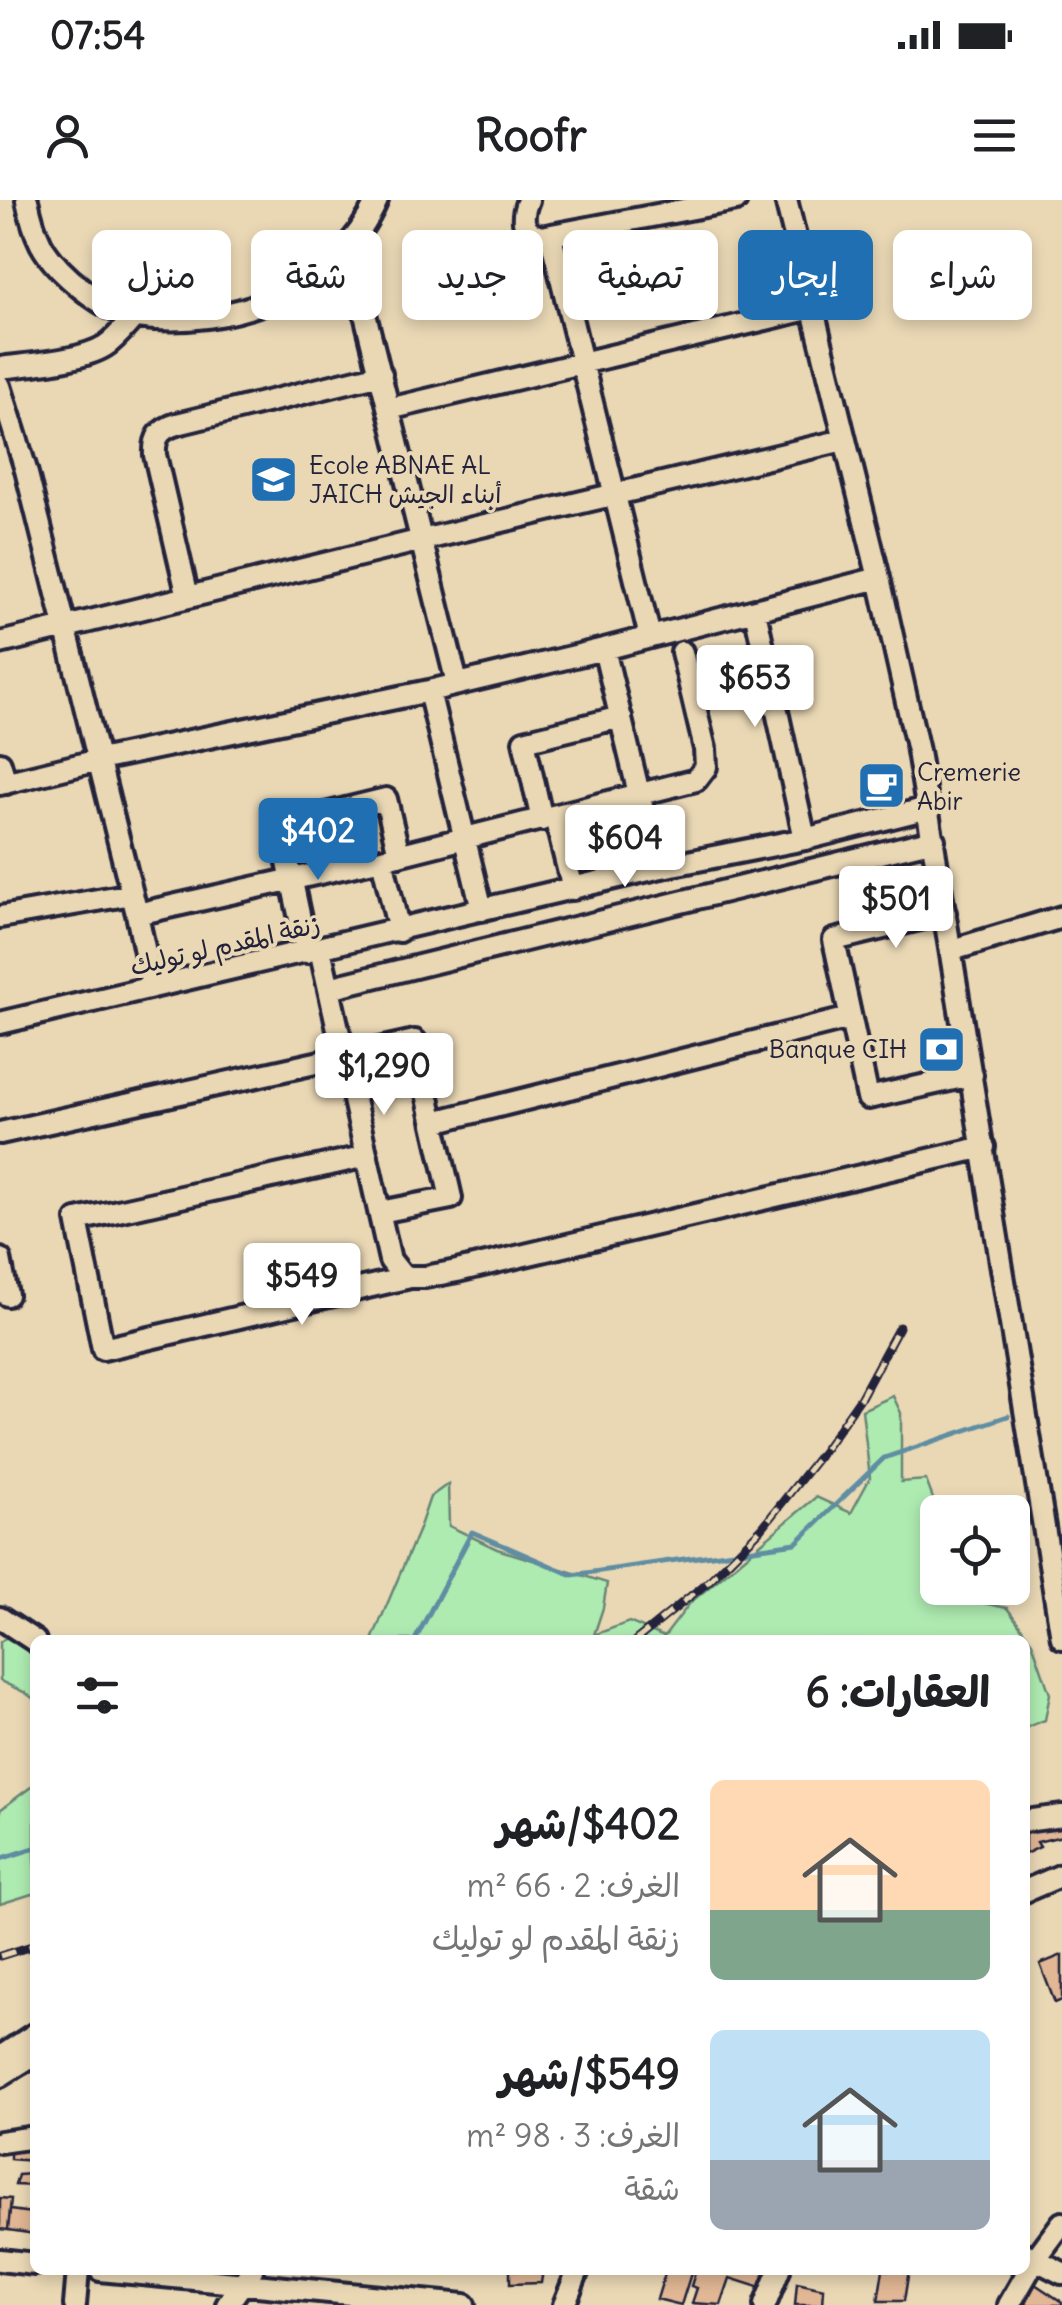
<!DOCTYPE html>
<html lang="ar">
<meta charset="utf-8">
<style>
:root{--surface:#fff;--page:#f6f6f6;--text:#202124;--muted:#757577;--accent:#1f6fb2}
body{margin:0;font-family:Delius,"Playpen Sans Arabic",sans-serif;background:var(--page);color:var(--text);direction:rtl;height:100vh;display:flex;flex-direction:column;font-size:38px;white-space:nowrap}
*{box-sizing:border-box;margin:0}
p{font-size:32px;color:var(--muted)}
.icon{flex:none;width:55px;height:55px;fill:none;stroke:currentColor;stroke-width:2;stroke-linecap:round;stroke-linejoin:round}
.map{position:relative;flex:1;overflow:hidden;direction:ltr}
.details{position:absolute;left:30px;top:1435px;width:1000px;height:640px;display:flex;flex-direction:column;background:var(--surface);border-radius:15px;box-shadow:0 5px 15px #0003;direction:rtl}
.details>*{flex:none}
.hud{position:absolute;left:30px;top:30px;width:1002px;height:90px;direction:rtl;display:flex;gap:20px}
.fabs{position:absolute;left:920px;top:1295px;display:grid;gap:20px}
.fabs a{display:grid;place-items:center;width:110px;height:110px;border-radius:15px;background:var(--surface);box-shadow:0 5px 15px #0003;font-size:50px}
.price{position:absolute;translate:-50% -85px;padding:0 22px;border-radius:10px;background:#fff;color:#222;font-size:32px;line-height:65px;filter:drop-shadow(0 2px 5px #0008)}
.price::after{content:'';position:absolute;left:50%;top:60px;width:30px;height:22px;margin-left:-15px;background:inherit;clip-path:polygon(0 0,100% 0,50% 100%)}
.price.selected{background:var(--accent);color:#fff}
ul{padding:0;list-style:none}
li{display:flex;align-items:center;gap:30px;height:250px;padding:0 40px}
li span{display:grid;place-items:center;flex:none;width:280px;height:200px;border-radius:15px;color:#555}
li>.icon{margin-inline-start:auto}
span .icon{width:120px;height:120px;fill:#fffc;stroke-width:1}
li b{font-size:42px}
h2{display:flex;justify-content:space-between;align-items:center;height:120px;padding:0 40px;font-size:42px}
.tag{padding:0 35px;border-radius:15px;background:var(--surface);box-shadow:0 5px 15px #0003;font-size:35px;line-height:90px}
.tag.selected{background:var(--accent);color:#fff}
.status{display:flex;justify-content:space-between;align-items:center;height:70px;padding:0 50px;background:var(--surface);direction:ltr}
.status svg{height:28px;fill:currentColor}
header{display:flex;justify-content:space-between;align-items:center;height:130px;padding:0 40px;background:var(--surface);font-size:45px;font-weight:700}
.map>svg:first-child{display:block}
</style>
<div class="status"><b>07:54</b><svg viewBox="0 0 49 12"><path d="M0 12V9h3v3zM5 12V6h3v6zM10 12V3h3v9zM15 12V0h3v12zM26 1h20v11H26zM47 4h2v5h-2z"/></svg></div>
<header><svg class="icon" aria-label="menu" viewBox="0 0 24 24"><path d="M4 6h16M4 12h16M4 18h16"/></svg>Roofr<svg class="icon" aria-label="person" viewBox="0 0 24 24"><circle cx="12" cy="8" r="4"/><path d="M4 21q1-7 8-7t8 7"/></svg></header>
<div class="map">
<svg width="1062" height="2105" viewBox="0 0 1062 2105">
<rect width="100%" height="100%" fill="#ead8b5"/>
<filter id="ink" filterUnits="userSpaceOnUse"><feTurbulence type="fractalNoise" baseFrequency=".01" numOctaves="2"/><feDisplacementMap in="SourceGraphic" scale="20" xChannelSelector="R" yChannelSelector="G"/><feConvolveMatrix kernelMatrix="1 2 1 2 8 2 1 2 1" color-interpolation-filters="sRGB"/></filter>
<g filter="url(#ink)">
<path fill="#aeebb1" stroke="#688676" stroke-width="2.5" d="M893,1196l8,17v69l25,-2 12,32v76h31l8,14 30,6 25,34 18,52 -5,26 -20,8v-88h-653l47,-111 11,-32 18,-13 1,42 48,23 110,34 -4,25 -9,27 35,-13 35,15 26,-34 126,-106 35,16 19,-35 -8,-68z
M9,1435l26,20v45l-9,-7 -26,-12v-39z
M35,1584v109l-35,11v-94z"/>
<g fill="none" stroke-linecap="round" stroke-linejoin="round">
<path stroke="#5f8da2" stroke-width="5" d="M415,1440l57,-108 100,43 224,-32 88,-85 124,-42
M0,1659l35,-11"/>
</g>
<path fill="#e1b795" stroke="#22223b" stroke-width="2.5" d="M1062,1619v17l-25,6 3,5 -15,7v-31z
M1062,1755v45l-7,3 -15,-39z
M35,1940v46l-20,-1 3,-10 14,-1 2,-13 -24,-2v-16z
M33,1985l2,1v48l-27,-4 2,-20 22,3z
M0,1998l11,1 -3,31 -8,-1z
M510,2070h33l-2,13 -31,1z
M666,2070h26l-11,35 -24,-6z
M696,2070l6,1 69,-1 -7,19 -34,-11 -9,27 -29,-2 5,-15 -6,-2z
M883,2070h26l-5,31h-26z
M797,2083l27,6 -1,16h-28z
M1035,2084l27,18v3h-37z"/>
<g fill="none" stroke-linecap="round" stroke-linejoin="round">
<defs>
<path id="minor" d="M27,0c3,15 7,30 14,44 15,28 64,69 96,73 93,13 201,-27 240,-117
M528,0c-7,17 -7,32 13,37l195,-37
M786,0l93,378 39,173 144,887
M551,37l99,400
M348,46l109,437
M0,168c29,-4 81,-7 105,-22 11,-7 20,-19 29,-29
M0,186l26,84 111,444 15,72
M389,209l423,-101
M188,397l-33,-142c-1,-18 5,-26 22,-31l204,-50
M755,411l50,228
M0,443l422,-103 422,-100
M604,449l53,219
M429,491l53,219
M0,563l6,20
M0,584l99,-24 330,-69 175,-42 275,-71
M555,617l18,72
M542,620l-18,-79 97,-24
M382,659l17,72
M945,713l-111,27 34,158 104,-23
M137,714l245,-55 314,-79 10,-13 -1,-18 -23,-97
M0,717l132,-23
M320,749l70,311 11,14 9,3
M952,750l110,-33
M307,752l-27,-127 106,-26 13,56
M329,788l605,-148
M0,823l657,-155 148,-29 123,-31
M434,922l416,-104
M0,933l415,-92 36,157 -71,14
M367,956l-290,64 26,129 307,-72h15l32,-6 527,-124
M0,1059l7,36
M0,1418l35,23
M1025,1621l37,-5
M1025,1691l37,-16
M0,1857l35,-23
M0,1876l35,-22
M0,1942l35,-5
M1025,2054l37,19
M0,2060l35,4
M100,2070l364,35
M75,2105l3,-35
M227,2105l25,-35
M564,2105l14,-35
M765,2105l14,-35
M1009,2105l27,-47 26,-35"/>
</defs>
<use href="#minor" stroke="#22223b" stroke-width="28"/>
<use href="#minor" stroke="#ead8b5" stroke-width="20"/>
<defs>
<path id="rail" d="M636,1440l72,-58 54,-54 61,-77 38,-54 38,-70
M0,1756l35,-11"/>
</defs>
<use href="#rail" stroke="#22223b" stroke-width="9"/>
<use href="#rail" stroke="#ead8b5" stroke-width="5" stroke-dasharray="15" stroke-linecap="butt"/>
</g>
</g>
<defs>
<symbol id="school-square" viewBox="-11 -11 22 22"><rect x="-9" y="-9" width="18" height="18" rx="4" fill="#1f6fb2" stroke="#ead8b5"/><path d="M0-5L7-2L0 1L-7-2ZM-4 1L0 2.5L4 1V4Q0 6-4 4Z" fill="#fff"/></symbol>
<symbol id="cafe-square" viewBox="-11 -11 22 22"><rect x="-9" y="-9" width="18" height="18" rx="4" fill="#1f6fb2" stroke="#ead8b5"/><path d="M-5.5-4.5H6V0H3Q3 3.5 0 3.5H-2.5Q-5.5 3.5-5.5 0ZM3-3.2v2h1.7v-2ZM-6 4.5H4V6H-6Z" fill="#fff"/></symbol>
<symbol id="bank-square" viewBox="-11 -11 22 22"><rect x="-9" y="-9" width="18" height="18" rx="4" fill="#1f6fb2" stroke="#ead8b5"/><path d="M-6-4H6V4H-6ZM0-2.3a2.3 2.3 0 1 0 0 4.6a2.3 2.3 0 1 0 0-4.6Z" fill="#fff"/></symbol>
</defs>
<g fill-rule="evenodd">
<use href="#school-square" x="246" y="252" width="55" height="55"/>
<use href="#cafe-square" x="854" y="558" width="55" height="55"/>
<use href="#bank-square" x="914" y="822" width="55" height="55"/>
</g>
<g text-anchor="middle" stroke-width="8" stroke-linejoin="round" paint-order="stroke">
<g font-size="25" fill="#22223b" stroke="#ead8b5" text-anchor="start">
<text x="309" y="274">Ecole ABNAE AL<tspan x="309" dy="29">JAICH أبناء الجيش</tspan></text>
<text x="917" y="581">Cremerie<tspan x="917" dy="29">Abir</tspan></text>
<text x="907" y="858" text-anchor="end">Banque CIH</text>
</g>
<g font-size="25" fill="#22223b" stroke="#ead8b5">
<text transform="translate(225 745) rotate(-13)" y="9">زنقة المقدم لو توليك</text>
</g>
</g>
</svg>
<div class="fabs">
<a><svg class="icon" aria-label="locate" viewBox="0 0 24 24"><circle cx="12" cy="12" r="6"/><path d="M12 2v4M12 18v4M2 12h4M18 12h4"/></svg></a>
</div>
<b class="price" style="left:755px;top:530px">$653</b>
<b class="price selected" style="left:318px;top:683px">$402</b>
<b class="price" style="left:625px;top:690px">$604</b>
<b class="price" style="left:896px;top:751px">$501</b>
<b class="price" style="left:384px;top:918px">$1,290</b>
<b class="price" style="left:302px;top:1128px">$549</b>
<div class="hud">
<a class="tag">شراء</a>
<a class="tag selected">إيجار</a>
<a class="tag">تصفية</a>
<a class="tag">جديد</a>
<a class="tag">شقة</a>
<a class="tag">منزل</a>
</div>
<section class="details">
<h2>العقارات: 6<svg class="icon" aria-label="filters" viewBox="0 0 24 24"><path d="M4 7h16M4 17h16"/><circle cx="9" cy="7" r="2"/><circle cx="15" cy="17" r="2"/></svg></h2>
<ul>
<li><span style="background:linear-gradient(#ffd9b3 65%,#7fa58c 0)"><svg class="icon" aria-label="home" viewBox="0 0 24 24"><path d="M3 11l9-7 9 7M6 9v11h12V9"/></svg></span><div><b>$402/شهر</b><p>الغرف: 2 · 66 m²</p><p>زنقة المقدم لو توليك</p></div></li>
<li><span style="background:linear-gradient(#bfe0f5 65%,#9aa5b1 0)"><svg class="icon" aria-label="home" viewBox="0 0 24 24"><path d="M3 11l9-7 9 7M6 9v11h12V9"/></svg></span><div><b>$549/شهر</b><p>الغرف: 3 · 98 m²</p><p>شقة</p></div></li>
</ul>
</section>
</div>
